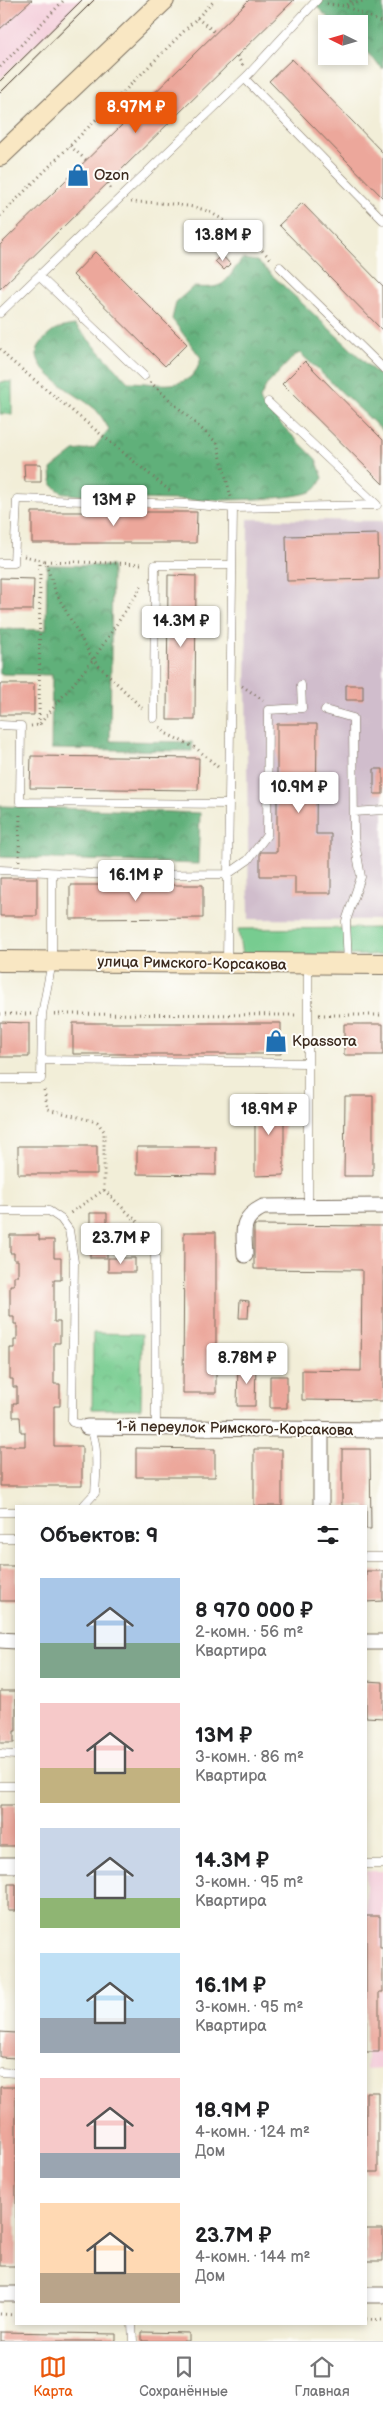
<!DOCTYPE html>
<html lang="ru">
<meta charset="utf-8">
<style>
:root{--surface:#fff;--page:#f6f6f6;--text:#202124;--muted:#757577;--line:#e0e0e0;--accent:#ea580c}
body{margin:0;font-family:"Balsamiq Sans",sans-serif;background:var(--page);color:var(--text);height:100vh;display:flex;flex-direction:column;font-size:19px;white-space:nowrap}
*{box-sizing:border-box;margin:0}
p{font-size:16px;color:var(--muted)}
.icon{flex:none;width:28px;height:28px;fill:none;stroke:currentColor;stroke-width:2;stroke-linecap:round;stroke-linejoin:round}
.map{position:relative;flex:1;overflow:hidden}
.drawer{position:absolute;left:15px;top:1505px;width:352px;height:820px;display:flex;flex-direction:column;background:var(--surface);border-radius:0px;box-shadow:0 2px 8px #0003}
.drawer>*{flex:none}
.needle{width:32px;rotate:275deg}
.fabs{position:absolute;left:318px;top:15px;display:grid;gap:10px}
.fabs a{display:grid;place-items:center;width:50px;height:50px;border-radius:0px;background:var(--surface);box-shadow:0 2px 8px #0003;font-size:25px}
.price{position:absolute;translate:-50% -42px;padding:0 11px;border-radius:5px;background:#fff;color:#222;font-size:16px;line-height:32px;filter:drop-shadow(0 1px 2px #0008)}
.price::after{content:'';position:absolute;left:50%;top:30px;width:15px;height:11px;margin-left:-8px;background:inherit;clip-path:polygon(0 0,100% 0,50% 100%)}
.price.current{background:var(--accent);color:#fff}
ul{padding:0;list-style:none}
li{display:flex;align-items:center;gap:15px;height:125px;padding:0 25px}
li span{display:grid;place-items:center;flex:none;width:140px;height:100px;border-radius:0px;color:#555}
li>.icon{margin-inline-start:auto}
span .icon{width:60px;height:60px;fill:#fffc;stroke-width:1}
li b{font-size:21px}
h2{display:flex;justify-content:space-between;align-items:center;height:60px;padding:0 25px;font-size:21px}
.menu{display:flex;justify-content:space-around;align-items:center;height:70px;border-top:1px solid var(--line);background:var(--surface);font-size:14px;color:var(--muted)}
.menu a{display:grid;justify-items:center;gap:2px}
.menu .current{color:var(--accent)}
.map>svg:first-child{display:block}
</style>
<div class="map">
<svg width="383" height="2341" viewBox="0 0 383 2341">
<defs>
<pattern id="forest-crowns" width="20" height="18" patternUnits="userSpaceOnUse" patternTransform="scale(1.25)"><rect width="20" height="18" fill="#61b07a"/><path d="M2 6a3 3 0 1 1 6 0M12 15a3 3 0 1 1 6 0" fill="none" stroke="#518f63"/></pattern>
<pattern id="park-crowns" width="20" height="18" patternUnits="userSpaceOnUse" patternTransform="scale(1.25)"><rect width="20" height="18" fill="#77cc90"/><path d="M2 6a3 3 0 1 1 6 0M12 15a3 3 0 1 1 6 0" fill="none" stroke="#68af7c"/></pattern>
</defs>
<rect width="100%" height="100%" fill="#fdfcf7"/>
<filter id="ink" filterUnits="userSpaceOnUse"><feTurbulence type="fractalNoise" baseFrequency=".02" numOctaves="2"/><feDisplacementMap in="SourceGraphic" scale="10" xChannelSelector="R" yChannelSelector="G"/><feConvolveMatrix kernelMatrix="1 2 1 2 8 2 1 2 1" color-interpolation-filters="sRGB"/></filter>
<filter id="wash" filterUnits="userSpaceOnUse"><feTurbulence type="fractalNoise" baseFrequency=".0096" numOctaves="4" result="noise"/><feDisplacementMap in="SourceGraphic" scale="20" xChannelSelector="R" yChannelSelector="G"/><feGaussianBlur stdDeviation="1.12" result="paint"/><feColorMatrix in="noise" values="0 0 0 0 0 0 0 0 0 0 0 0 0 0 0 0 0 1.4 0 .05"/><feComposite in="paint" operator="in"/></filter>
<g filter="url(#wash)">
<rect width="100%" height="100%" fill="#f2eed8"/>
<path fill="#f4cfdc" d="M0,0h80l-80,79z
M366,1871h17v197l-17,1z"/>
<path fill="#d0bdcc" d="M248,519l135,2v399l-134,-1 -3,-232z"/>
<path fill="#77cc90" stroke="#597b57" d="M383,928v27l-141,1 -4,-27z"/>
<path fill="url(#forest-crowns)" stroke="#4e6d4c" d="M324,0h59v69l-24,-23v-22h-24l-18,-17z
M242,259l15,2 126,118v52l-83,-78 -6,3 -28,30 -6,13 3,7 53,53 7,19c-3,3 -5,10 -9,12 -22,16 -217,10 -250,3 -4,-1 -8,-5 -12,-8l-1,-16 23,-18 20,-3 15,-19c-4,-6 -8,-14 -13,-19 -14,-14 -77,-43 -54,-68 10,-12 17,-15 33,-17l53,57c29,0 64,13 73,-24l-29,-39 4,-17 17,-15c34,2 30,-3 49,-28z
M47,565l65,1 -2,175 82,1v9l-141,-2 1,-74 -52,-1v-45l46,1z
M0,806l200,7 -2,51 -198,-7z"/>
<path fill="url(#park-crowns)" stroke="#597b57" d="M0,382h12v32h-12z
M93,1333l49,1 -1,75h-49z"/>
<g id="blocks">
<path fill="#eca79b" d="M0,0h32l-32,29z
M249,0h45l-294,289v-44z
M292,59l91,94v45l-114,-117z
M302,203l81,83v45l-104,-106z
M95,252l92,92 -22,22 -92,-91z
M222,255l8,9 -6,6 -9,-9z
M305,361l78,79v44l-101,-100z
M24,464h17v18h-16z
M32,512h165l-1,31h-164z
M378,534l1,45 -92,2 -1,-45z
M168,575l28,1 -1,144h-28z
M0,578l34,1 -1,31h-33z
M0,684h34v31h-34z
M346,685h17v15h-17z
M277,724h40l-1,110h15v59h-36v-17h-35v-24h17z
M31,756l168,2 -1,32 -168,-2z
M374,769h9v25h-9z
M0,878h37v38h-37z
M70,885h133v33l-133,1z
M0,1022l29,1v34h-29z
M73,1023h208v31h-208z
M344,1024h39v31h-39z
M255,1096h29v79l-29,1z
M345,1096h28v80h-29z
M18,1146h79v28h-79z
M137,1147h79v28l-79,-1z
M90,1213h17v45h-17z
M254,1225l129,1v175l-81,-1v-30l59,1 1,-101 -108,-1z
M184,1232h32v161h-33z
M10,1235h29v5h15v18h7v22h-7v42h6v21h-6v41h6v22h-6v40h28v40h-82v-40h25v-14h-4l-1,-15h-7v-14h4v-16h-4v-8h-3v-31h4v-8h3v-16h-3v-7h-4v-32h4v-9h4v-16h-4v-7h-4z
M108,1258h27v14h-27z
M240,1300l9,1 -1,17h-9z
M238,1363h18l-1,43h-18z
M270,1376h17v32h-17z
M136,1448l79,1v28h-79z
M254,1449h28v57h-28z
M342,1449h28l1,80h-5v-23h-24z
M0,1566h16v35h-16z
M366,1571h17v30l-17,1z
M366,1681l17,1v36l-17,-1z
M0,1691h16v40h-2v12h-14z
M0,1805h16v41h-16z
M8,1884h8v27h-8z
M366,1916h14v31h3v45h-4v60h-13z
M0,2032l16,1v25l-16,-1z
M0,2087h16v179h-16z
M366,2092h12v80h-12z
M366,2229h17v32h-17z
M0,2332l116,2v7h-116z
M142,2332l47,1v8h-47z"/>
</g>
</g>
<g filter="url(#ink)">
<use href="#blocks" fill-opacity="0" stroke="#7b6f5f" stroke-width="1"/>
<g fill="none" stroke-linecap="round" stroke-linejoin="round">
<defs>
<path id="lane" d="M245,79l138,141
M280,267l103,101
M39,276l105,100
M0,313l248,-238 69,-75
M233,508l-5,366 20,-14 19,-25 1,-125 34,-2 -1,-23
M0,563h14l3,-64 168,5 48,4 144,-3 -109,-103
M325,710l28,8 1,119 7,40 -15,44 2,43
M154,718l1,-153h77
M0,725l21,1 -1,76 209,2
M354,812l29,-2
M0,870l114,5 114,-1 -1,88
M41,1060l266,3
M0,1079h41l1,-65 10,-52v-89
M308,1207v-243
M0,1211h49l12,8 8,11 5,32 -2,160c5,2 12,2 16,5 12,10 8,51 7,66l-12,13
M155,1239l1,188
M0,1512h16
M0,1538h16
M366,1557h17
M0,1754l16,1
M0,1786h16
M366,1864h17
M0,2072l16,1
M132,2324l1,17"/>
<path id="street" d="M245,1255c-1,-24 -6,-36 18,-48l120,-1
M87,1427l296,3
M321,1506v-77
M0,1640l16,1
M366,1642h17
M0,1865h16
M0,2294h16
M366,2295h17"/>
<path id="secondary" d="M0,156l164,-156
M0,961l383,3"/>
</defs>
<use href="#lane" stroke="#7b6f5f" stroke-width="9"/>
<use href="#street" stroke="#7b6f5f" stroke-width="17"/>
<use href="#secondary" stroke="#7b6f5f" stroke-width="22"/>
<path stroke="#7b6f5f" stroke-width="3" stroke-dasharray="1 4" stroke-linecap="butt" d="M367,0l-22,6 38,17
M327,4l18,2 7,-6
M197,18l19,15
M237,56l6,10
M0,67l64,-67
M70,146l16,14
M108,183l3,8
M131,202c19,0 60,2 76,9 25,12 46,30 65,49
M0,216l215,-216
M0,349l9,10 161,132
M150,382l67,61 14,54
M24,556l21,5 11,32 37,67 49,48
M45,561l99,3
M242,686l21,14
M39,725l1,-165
M31,726l8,-1 54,-65 50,-76
M160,727l5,6 31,15 22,19
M19,861l1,-48
M0,1014h32
M54,1014l243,1
M319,1015h64
M44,1090l4,19 49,13 7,9v59l-35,24
M104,1190l43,41
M0,2314l16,1
M366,2319l17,1"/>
<use href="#lane" stroke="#fff" stroke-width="8"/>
<use href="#street" stroke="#fff" stroke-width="15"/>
<use href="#secondary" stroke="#f9e7c3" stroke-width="20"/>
<path stroke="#3b2a1e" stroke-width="1" d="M0,81l82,-81
M0,93l94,-93"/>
</g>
</g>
<defs>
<symbol id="shop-bare" viewBox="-9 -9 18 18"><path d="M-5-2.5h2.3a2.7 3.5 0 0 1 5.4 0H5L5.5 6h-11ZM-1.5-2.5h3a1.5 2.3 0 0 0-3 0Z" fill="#1f6fb2" stroke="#fdfcf7" stroke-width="2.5" paint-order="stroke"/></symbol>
</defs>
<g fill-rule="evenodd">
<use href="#shop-bare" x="62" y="159" width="32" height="32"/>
<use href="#shop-bare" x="260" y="1025" width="32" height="32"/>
</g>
<g text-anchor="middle" stroke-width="4" stroke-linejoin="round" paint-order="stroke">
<g font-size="15" fill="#3b2a1e" stroke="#fdfcf7" text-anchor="start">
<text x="94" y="180">Ozon</text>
<text x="292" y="1046">Краssота</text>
</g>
<g font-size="15" fill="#3b2a1e" stroke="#fdfcf7">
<text transform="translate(192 963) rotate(1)" y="5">улица Римского-Корсакова</text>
<text transform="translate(235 1428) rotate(1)" y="5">1-й переулок Римского-Корсакова</text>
</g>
</g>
</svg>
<div class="fabs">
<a><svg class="needle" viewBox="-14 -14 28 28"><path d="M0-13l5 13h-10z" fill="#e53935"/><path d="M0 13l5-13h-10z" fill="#757577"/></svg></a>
</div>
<b class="price current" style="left:136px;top:134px">8.97M ₽</b>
<b class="price" style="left:223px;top:262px">13.8M ₽</b>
<b class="price" style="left:114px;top:527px">13M ₽</b>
<b class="price" style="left:181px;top:648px">14.3M ₽</b>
<b class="price" style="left:299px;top:814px">10.9M ₽</b>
<b class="price" style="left:136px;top:902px">16.1M ₽</b>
<b class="price" style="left:269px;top:1136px">18.9M ₽</b>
<b class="price" style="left:121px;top:1265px">23.7M ₽</b>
<b class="price" style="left:247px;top:1385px">8.78M ₽</b>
<section class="drawer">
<h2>Объектов: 9<svg class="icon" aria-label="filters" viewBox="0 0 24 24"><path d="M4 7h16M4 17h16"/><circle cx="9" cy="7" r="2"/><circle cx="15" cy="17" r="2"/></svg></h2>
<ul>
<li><span style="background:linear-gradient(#a9c7e8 65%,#7fa58c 0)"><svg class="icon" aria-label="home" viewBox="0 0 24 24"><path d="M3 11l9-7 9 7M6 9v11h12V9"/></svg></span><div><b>8 970 000 ₽</b><p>2-комн. · 56 m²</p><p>Квартира</p></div></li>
<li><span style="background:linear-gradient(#f6c9c9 65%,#c2b280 0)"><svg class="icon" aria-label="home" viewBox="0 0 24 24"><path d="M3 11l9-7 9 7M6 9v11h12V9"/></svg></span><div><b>13M ₽</b><p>3-комн. · 86 m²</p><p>Квартира</p></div></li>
<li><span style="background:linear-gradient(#c9d6e8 70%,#8fb573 0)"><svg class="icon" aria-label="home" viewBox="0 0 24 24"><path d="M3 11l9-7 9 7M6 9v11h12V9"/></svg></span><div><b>14.3M ₽</b><p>3-комн. · 95 m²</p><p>Квартира</p></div></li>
<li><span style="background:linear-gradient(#bfe0f5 65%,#9aa5b1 0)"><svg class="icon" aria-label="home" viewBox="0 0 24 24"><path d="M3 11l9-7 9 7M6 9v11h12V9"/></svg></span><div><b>16.1M ₽</b><p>3-комн. · 95 m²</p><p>Квартира</p></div></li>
<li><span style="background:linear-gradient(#f6c9c9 75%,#9aa5b1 0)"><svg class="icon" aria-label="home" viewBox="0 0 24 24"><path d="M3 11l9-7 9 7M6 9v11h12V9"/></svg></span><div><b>18.9M ₽</b><p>4-комн. · 124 m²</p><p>Дом</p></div></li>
<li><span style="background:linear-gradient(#ffd9b3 70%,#b9a48a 0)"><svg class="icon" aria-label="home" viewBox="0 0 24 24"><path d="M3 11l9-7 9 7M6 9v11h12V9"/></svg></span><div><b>23.7M ₽</b><p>4-комн. · 144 m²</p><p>Дом</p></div></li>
</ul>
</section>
</div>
<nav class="menu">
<a class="current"><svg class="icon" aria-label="map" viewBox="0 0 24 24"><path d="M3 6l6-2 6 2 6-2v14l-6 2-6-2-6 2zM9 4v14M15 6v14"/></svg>Карта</a>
<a><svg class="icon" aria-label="saved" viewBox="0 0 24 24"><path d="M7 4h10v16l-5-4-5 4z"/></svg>Сохранённые</a>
<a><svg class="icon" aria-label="home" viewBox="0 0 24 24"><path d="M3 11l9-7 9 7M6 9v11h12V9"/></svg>Главная</a>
</nav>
